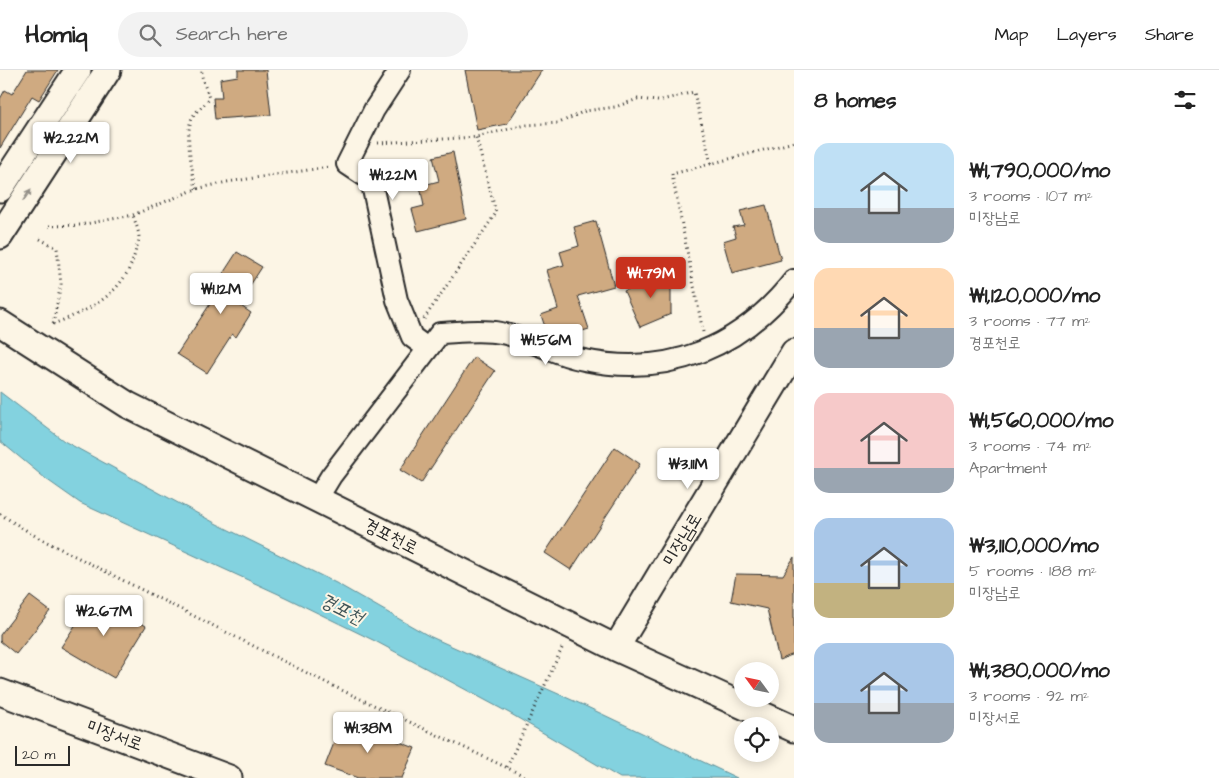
<!DOCTYPE html>
<meta charset="utf-8">
<style>
:root{--surface:#fff;--page:#f2f2f2;--text:#222;--muted:#767676;--line:#e0e0e0;--accent:#c8321e}
body{margin:0;font-family:"Architects Daughter","Poor Story",sans-serif;background:var(--page);color:var(--text);height:100vh;display:flex;flex-direction:column;font-size:19px;white-space:nowrap}
*{box-sizing:border-box;margin:0}
p{font-size:16px;color:var(--muted)}
.icon{flex:none;width:28px;height:28px;fill:none;stroke:currentColor;stroke-width:2;stroke-linecap:round;stroke-linejoin:round}
.map{position:relative;flex:1;overflow:hidden}
.panel{display:flex;flex-direction:column;background:var(--surface);width:425px}
.panel>*{flex:none}
.needle{width:32px;rotate:303deg}
.buttons{position:absolute;left:734px;top:592px;display:grid;gap:10px}
.buttons a{display:grid;place-items:center;width:45px;height:45px;border-radius:50%;background:var(--surface);box-shadow:0 2px 12px #0003;font-size:25px}
.scale{position:absolute;left:15px;bottom:12px;width:55px;box-sizing:border-box;padding-left:5px;border:2px solid #2b2b2b;border-top:0;font-size:14px;line-height:18px;white-space:nowrap;color:#2b2b2b;-webkit-text-stroke:4px #fcf5e5;paint-order:stroke}
.price{position:absolute;translate:-50% -42px;padding:0 11px;border-radius:5px;background:#fff;color:#222;font-size:16px;line-height:32px;filter:drop-shadow(0 1px 2px #0008)}
.price::after{content:'';position:absolute;left:50%;top:30px;width:15px;height:11px;margin-left:-8px;background:inherit;clip-path:polygon(0 0,100% 0,50% 100%)}
.price.active{background:var(--accent);color:#fff}
ul{padding:0;list-style:none}
li{display:flex;align-items:center;gap:15px;height:125px;padding:0 20px}
li span{display:grid;place-items:center;flex:none;width:140px;height:100px;border-radius:15px;color:#555}
li>.icon{margin-inline-start:auto}
span .icon{width:60px;height:60px;fill:#fffc;stroke-width:1}
li b{font-size:21px}
h2{display:flex;justify-content:space-between;align-items:center;height:60px;padding:0 20px;font-size:21px}
header{display:flex;align-items:center;gap:30px;box-sizing:border-box;height:70px;padding:0 25px;background:var(--surface);border-bottom:1px solid var(--line)}
header strong{font-size:24px}
nav{display:flex;gap:28px;margin-inline-start:auto;font-size:18px}
.search{width:350px;height:45px;background:var(--page);display:flex;align-items:center;gap:12px;box-sizing:border-box;padding:0 18px;border-radius:28px;color:var(--muted);font-size:19px}
main{display:flex;flex:1;min-height:0}
.map>svg:first-child{display:block}
</style>
<header>
<strong>Homiq</strong>
<div class="search"><svg class="icon" aria-label="search" viewBox="0 0 24 24"><circle cx="10" cy="10" r="6"/><path d="M15 15l6 6"/></svg>Search here</div>
<nav><a>Map</a><a>Layers</a><a>Share</a></nav>
</header>
<main>
<div class="map">
<svg width="794" height="708" viewBox="0 0 794 708">
<rect width="100%" height="100%" fill="#fcf5e5"/>
<filter id="ink" filterUnits="userSpaceOnUse"><feTurbulence type="fractalNoise" baseFrequency=".02" numOctaves="2"/><feDisplacementMap in="SourceGraphic" scale="10" xChannelSelector="R" yChannelSelector="G"/><feConvolveMatrix kernelMatrix="1 2 1 2 8 2 1 2 1" color-interpolation-filters="sRGB"/></filter>
<g filter="url(#ink)">
<path fill="#83d2df" stroke="#608f97" d="M0,322l64,49 151,82 121,60 93,53 154,69 154,73h-117l-109,-64 -134,-72 -92,-45 -205,-94 -34,-24 -46,-38z"/>
<path fill="#cfaa81" stroke="#2b2b2b" d="M27,0h31l-19,30 -7,-4 -32,52v-49l5,-9 7,4z
M238,0h28l5,45 -56,4 -2,-21h9l-2,-19 18,-3z
M465,0h77l-35,54 -30,6z
M453,82l13,67 -48,12 -6,-22 12,-3 -4,-20 19,-5 -6,-24z
M766,135l15,55 -49,13 -9,-32 13,-4 -3,-10 11,-2 -4,-14z
M596,151l18,65 -36,10 11,33 -33,10 -8,-3 -7,-21 17,-6 -11,-39 17,-5 -4,-13 19,-6 -5,-19z
M237,182l25,15 -24,37 13,9 -15,24 -4,-3 -25,39 -30,-19 41,-62 -5,-3z
M671,201v43l-31,13 -16,-36z
M474,287l21,14 -74,112 -21,-13z
M615,377l25,17 -69,106 -26,-17z
M794,487v97l-15,6 -12,-51 -36,-8 5,-27 47,1z
M95,525l51,31 -32,52 -53,-31z
M30,526l20,15 -34,43 -16,-13v-6z
M343,650l72,28 -13,30h-44l-33,-12z"/>
<g fill="none" stroke-linecap="round" stroke-linejoin="round">
<defs>
<path id="minor" d="M400,0l-26,40 -27,54 24,16 26,120 15,37 15,11
M317,429l14,-23 109,-143c20,-1 42,-4 61,0 28,5 54,22 83,27 85,18 157,-13 210,-80"/>
<path id="tertiary" d="M0,119l78,-119
M0,166l108,-166
M0,253l128,82 488,243 178,81
M616,578l178,-296
M0,622l229,86"/>
</defs>
<use href="#minor" stroke="#2b2b2b" stroke-width="24"/>
<use href="#tertiary" stroke="#2b2b2b" stroke-width="29"/>
<path stroke="#2b2b2b" stroke-width="3" stroke-dasharray="1 4" stroke-linecap="butt" d="M378,73l98,-6 50,-12 33,-2 26,-12 30,-4 23,-8 20,2 36,-9 17,72
M196,119c-3,-18 -13,-56 -3,-73 4,-6 12,-11 16,-17 -2,-11 -8,-18 -7,-29
M49,156l31,-1 53,-10 63,-26 31,-7 102,-15
M40,169l17,9 4,36 -8,40
M424,249l72,-106 -20,-76
M53,254c37,-14 71,-30 82,-71 1,-5 4,-11 4,-15 0,-8 -4,-16 -6,-23
M703,262l-31,-158 122,-32
M0,444l37,23 296,149 196,92
M507,697l56,-121"/>
<use href="#minor" stroke="#fcf5e5" stroke-width="20"/>
<use href="#tertiary" stroke="#fcf5e5" stroke-width="25"/>
</g>
<defs><path id="oneway-solid" d="M-6-.8H1V-3.2L6.5 0L1 3.2V.8H-6Z" transform="scale(1.25)"/></defs>
<use fill="#949088" href="#oneway-solid" transform="translate(27 125) rotate(-57)"/>
</g>
<g text-anchor="middle" stroke-width="4" stroke-linejoin="round" paint-order="stroke">
<g font-size="18" fill="#2b2b2b" stroke="#fcf5e5">
<text transform="translate(391 466) rotate(27)" y="6">경포천로</text>
<text transform="translate(682 469) rotate(-59)" y="6">미장남로</text>
<text transform="translate(115 665) rotate(20)" y="6">미장서로</text>
</g>
<g font-size="19" font-style="italic" fill="#415558" stroke="#fcf5e5">
<text transform="translate(342 538) rotate(27)" y="7">경포천</text>
</g>
</g>
</svg>
<div class="buttons">
<a><svg class="needle" viewBox="-14 -14 28 28"><path d="M0-13l5 13h-10z" fill="#e53935"/><path d="M0 13l5-13h-10z" fill="#767676"/></svg></a>
<a><svg class="icon" aria-label="locate" viewBox="0 0 24 24"><circle cx="12" cy="12" r="6"/><path d="M12 2v4M12 18v4M2 12h4M18 12h4"/></svg></a>
</div>
<div class="scale">20 m</div>
<b class="price" style="left:71px;top:94px">₩2.22M</b>
<b class="price" style="left:393px;top:131px">₩1.22M</b>
<b class="price active" style="left:651px;top:229px">₩1.79M</b>
<b class="price" style="left:221px;top:245px">₩1.12M</b>
<b class="price" style="left:546px;top:296px">₩1.56M</b>
<b class="price" style="left:688px;top:420px">₩3.11M</b>
<b class="price" style="left:104px;top:567px">₩2.67M</b>
<b class="price" style="left:368px;top:684px">₩1.38M</b>
</div>
<section class="panel">
<h2>8 homes<svg class="icon" aria-label="filters" viewBox="0 0 24 24"><path d="M4 7h16M4 17h16"/><circle cx="9" cy="7" r="2"/><circle cx="15" cy="17" r="2"/></svg></h2>
<ul>
<li><span style="background:linear-gradient(#bfe0f5 65%,#9aa5b1 0)"><svg class="icon" aria-label="home" viewBox="0 0 24 24"><path d="M3 11l9-7 9 7M6 9v11h12V9"/></svg></span><div><b>₩1,790,000/mo</b><p>3 rooms · 107 m²</p><p>미장남로</p></div></li>
<li><span style="background:linear-gradient(#ffd9b3 60%,#9aa5b1 0)"><svg class="icon" aria-label="home" viewBox="0 0 24 24"><path d="M3 11l9-7 9 7M6 9v11h12V9"/></svg></span><div><b>₩1,120,000/mo</b><p>3 rooms · 77 m²</p><p>경포천로</p></div></li>
<li><span style="background:linear-gradient(#f6c9c9 75%,#9aa5b1 0)"><svg class="icon" aria-label="home" viewBox="0 0 24 24"><path d="M3 11l9-7 9 7M6 9v11h12V9"/></svg></span><div><b>₩1,560,000/mo</b><p>3 rooms · 74 m²</p><p>Apartment</p></div></li>
<li><span style="background:linear-gradient(#a9c7e8 65%,#c2b280 0)"><svg class="icon" aria-label="home" viewBox="0 0 24 24"><path d="M3 11l9-7 9 7M6 9v11h12V9"/></svg></span><div><b>₩3,110,000/mo</b><p>5 rooms · 188 m²</p><p>미장남로</p></div></li>
<li><span style="background:linear-gradient(#a9c7e8 60%,#9aa5b1 0)"><svg class="icon" aria-label="home" viewBox="0 0 24 24"><path d="M3 11l9-7 9 7M6 9v11h12V9"/></svg></span><div><b>₩1,380,000/mo</b><p>3 rooms · 92 m²</p><p>미장서로</p></div></li>
</ul>
</section>
</main>
